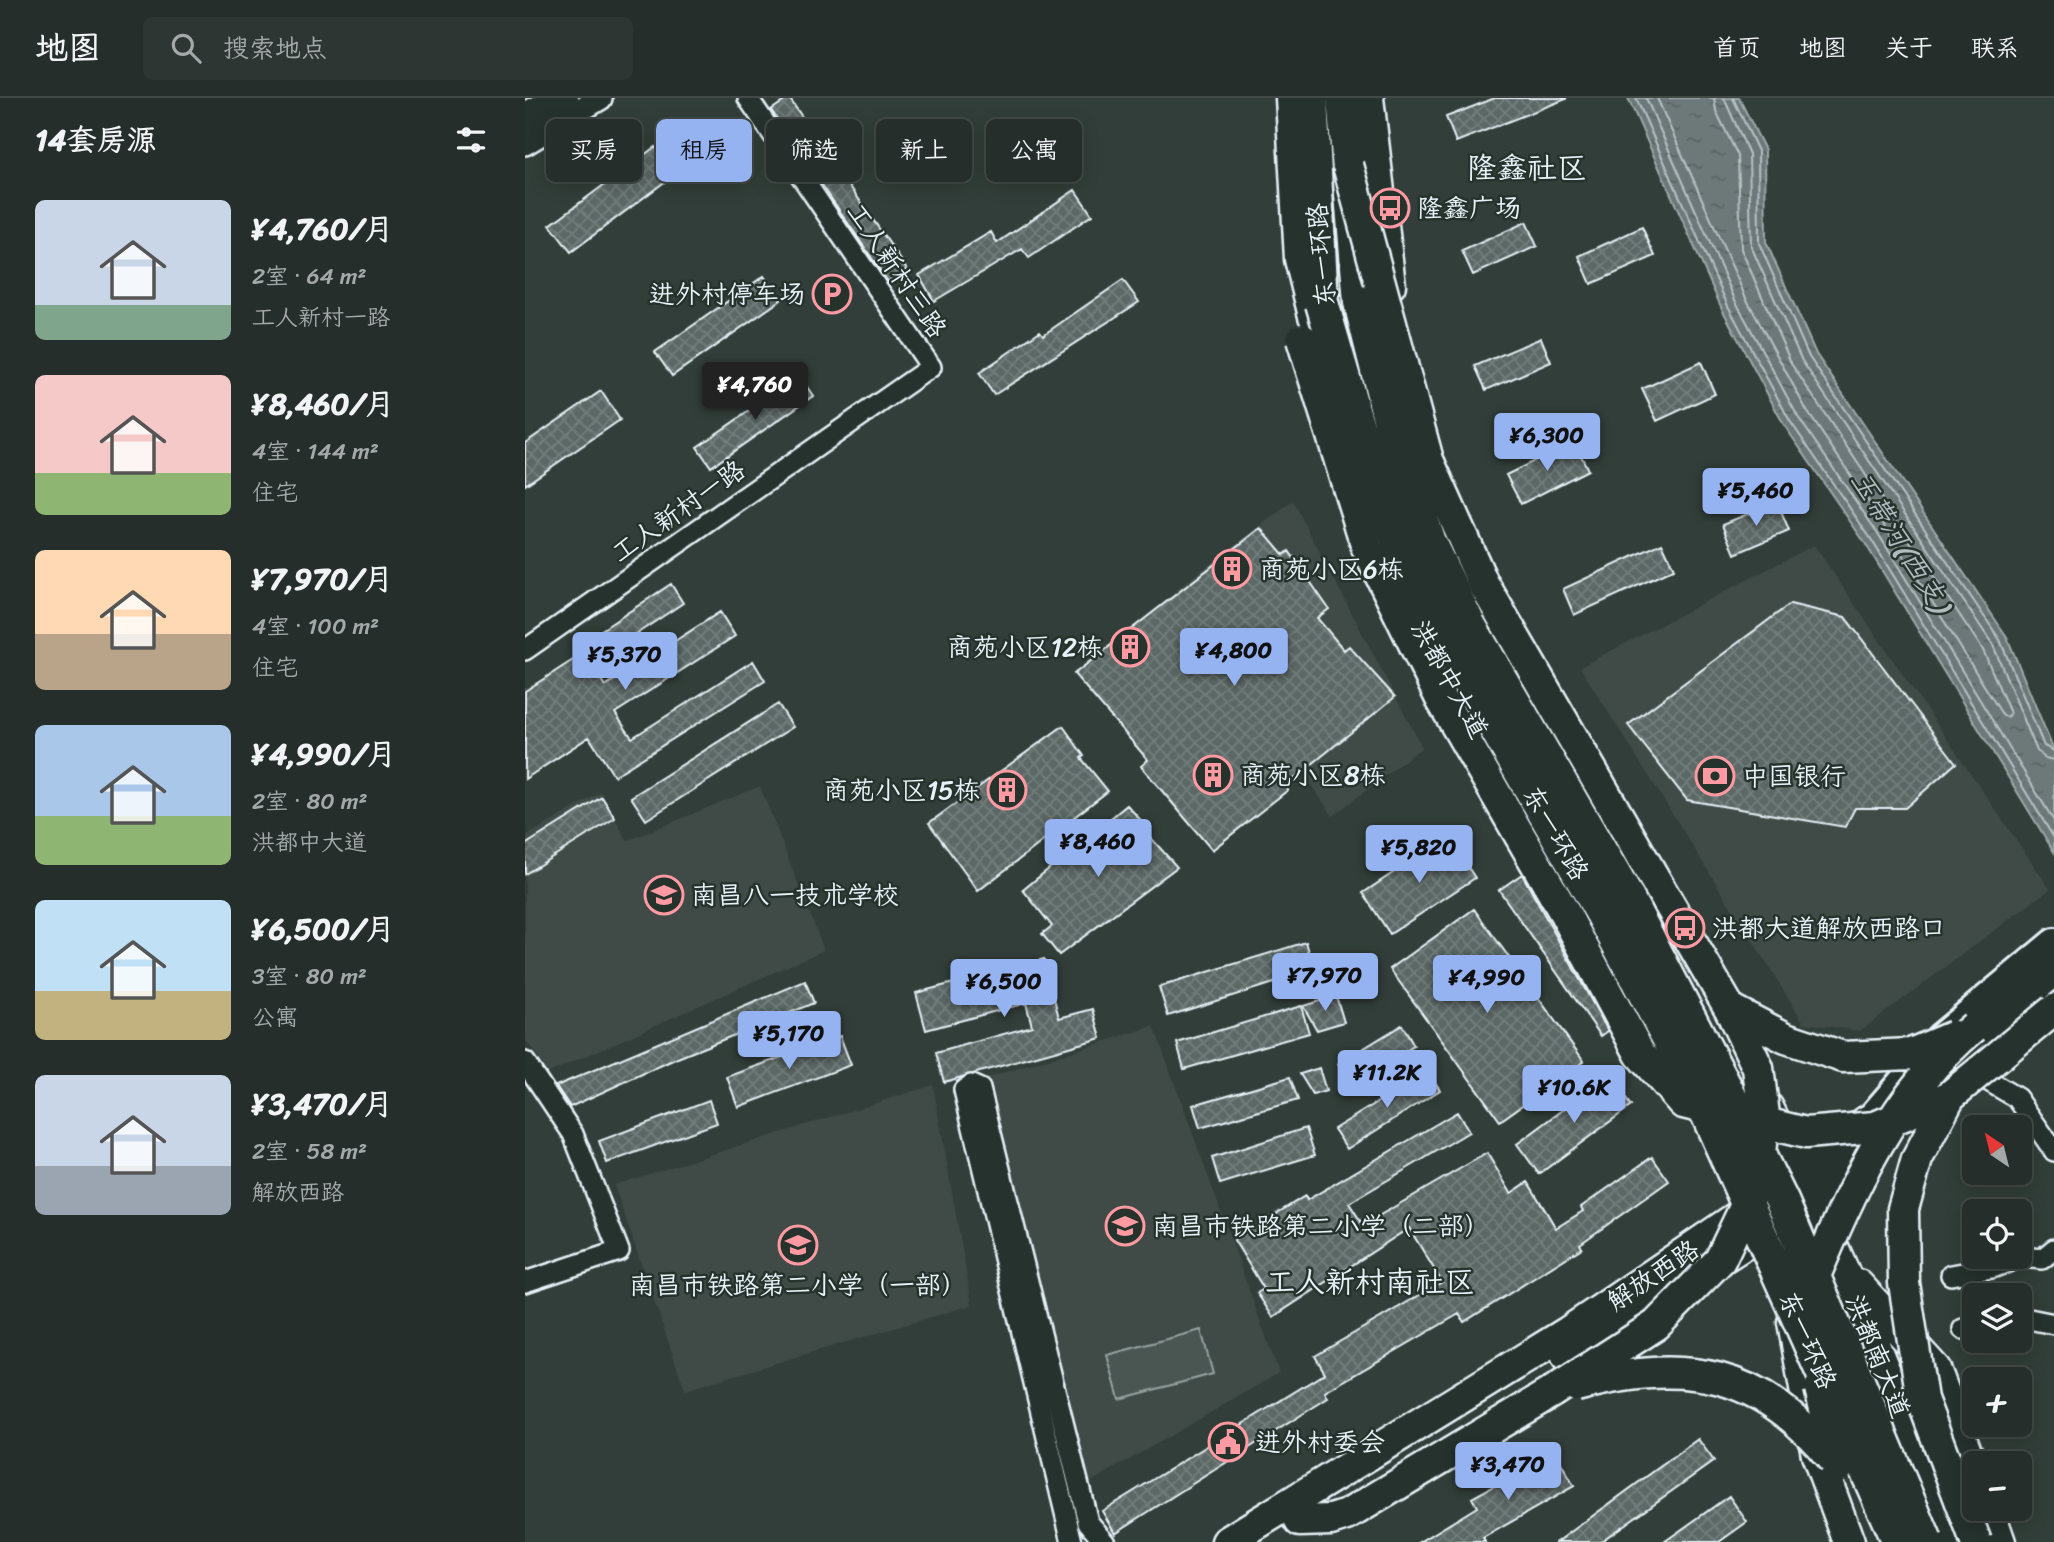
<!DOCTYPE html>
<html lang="zh">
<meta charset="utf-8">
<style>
:root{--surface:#262e2b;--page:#2e3633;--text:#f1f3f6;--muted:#a4a8a9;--line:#424a47;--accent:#95b2f1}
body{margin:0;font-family:Sriracha,"LXGW WenKai TC",sans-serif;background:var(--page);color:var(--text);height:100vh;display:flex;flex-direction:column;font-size:26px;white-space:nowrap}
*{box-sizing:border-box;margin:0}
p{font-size:23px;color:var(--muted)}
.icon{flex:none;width:38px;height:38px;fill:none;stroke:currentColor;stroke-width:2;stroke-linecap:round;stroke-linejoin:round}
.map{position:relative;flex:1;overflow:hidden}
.details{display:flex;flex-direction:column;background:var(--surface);width:525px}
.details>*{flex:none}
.guide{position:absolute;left:21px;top:21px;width:665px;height:63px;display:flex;gap:14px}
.needle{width:46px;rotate:325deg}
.buttons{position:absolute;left:1437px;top:1017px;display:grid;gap:14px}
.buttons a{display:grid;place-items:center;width:70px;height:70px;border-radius:10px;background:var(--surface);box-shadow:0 4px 18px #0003,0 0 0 2px var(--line);font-size:35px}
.price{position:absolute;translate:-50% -60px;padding:0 16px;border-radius:7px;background:var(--accent);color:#111;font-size:23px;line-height:46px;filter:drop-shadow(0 2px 4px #0008)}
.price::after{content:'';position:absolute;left:50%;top:42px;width:21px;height:16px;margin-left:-10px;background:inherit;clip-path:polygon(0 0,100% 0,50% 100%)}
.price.current{background:#222;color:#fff}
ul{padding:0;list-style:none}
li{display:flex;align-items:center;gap:21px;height:175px;padding:0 35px}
li span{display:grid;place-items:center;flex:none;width:196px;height:140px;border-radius:10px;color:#555}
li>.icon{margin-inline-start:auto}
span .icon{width:84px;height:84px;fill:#fffc;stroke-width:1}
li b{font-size:30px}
h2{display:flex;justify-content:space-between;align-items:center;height:84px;padding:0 35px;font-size:30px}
.pill{padding:0 24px;border-radius:10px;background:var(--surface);box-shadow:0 4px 18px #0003,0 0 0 2px var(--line);font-size:24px;line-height:63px}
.pill.current{background:var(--accent);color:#111}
header{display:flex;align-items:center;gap:42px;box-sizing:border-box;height:98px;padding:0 35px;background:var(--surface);border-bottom:2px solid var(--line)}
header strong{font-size:33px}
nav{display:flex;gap:38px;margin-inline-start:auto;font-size:24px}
.search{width:490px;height:63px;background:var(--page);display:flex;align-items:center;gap:18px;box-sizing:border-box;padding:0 24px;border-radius:10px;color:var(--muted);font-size:26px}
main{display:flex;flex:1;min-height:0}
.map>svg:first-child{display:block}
</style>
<header>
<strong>地图</strong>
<div class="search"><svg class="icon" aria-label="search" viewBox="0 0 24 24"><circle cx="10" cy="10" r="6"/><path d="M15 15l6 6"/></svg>搜索地点</div>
<nav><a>首页</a><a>地图</a><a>关于</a><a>联系</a></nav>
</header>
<main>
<section class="details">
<h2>14套房源<svg class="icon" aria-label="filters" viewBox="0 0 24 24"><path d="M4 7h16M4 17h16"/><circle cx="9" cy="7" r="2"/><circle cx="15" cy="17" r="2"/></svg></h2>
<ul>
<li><span style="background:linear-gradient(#c9d6e8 75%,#7fa58c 0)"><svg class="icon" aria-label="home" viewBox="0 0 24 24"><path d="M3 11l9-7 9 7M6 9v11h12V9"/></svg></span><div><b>¥4,760/月</b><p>2室 · 64 m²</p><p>工人新村一路</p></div></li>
<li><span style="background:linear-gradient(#f6c9c9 70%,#8fb573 0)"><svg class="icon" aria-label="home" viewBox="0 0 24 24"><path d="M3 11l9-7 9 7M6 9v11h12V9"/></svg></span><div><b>¥8,460/月</b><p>4室 · 144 m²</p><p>住宅</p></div></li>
<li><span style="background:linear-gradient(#ffd9b3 60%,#b9a48a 0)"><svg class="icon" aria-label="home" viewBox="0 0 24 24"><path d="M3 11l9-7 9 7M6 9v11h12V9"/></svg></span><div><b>¥7,970/月</b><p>4室 · 100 m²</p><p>住宅</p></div></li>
<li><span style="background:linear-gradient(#a9c7e8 65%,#8fb573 0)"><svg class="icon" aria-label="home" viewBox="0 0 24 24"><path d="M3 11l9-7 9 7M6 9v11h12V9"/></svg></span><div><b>¥4,990/月</b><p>2室 · 80 m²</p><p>洪都中大道</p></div></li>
<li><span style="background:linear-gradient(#bfe0f5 65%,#c2b280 0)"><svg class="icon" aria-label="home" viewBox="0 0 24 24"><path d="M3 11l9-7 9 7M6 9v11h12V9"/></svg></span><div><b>¥6,500/月</b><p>3室 · 80 m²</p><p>公寓</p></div></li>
<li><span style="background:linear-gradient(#c9d6e8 65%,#9aa5b1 0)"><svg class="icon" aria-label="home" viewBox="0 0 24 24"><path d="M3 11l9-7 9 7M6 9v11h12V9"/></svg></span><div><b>¥3,470/月</b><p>2室 · 58 m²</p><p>解放西路</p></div></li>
</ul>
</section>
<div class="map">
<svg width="1529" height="1444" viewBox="0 0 1529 1444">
<defs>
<pattern id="water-ripples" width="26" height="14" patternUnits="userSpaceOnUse" patternTransform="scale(1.75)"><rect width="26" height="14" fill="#6d7978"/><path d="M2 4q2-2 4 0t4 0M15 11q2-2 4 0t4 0" fill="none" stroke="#5b6363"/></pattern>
<pattern id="building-cross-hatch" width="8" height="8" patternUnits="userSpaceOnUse" patternTransform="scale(1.75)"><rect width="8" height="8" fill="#5c6865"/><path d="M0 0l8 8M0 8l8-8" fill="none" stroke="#737e7c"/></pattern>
</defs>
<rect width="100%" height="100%" fill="#323e39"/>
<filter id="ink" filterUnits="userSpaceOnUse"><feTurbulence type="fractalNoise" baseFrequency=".0143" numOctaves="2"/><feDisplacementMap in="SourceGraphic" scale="14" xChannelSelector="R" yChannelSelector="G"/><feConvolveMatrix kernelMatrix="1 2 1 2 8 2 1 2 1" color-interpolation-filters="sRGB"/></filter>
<g filter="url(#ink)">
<path fill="#3f4b46" d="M768,403l129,246 -89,69 -160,-224z
M1289,447l236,344 -190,142 -56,-8 -224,-356z
M235,688l64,164 -276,123 -23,-34v-202l76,-45 26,49z
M629,928l125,347 -190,110 -102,-405z
M408,987l39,220 -287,85 -71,-205z"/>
<path fill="#495651" stroke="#98a4a4" stroke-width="2" d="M676,1232l12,44 -94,25 -12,-44z"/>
<path fill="url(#water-ripples)" stroke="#9ea9ab" stroke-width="2" d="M1103,0h111l26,52 1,92 50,112 191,283 47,114v101l-189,-309 -81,-118 -62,-116z"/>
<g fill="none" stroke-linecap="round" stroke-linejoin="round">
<path stroke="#b7c1c5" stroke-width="2" d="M1111,0l92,208 62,115 81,118 183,299
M1121,0l90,204 62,115 81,118 175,286
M1132,0l89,200 61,113 80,118 116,187 5,1 2,-4 -27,-63 -191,-285 -51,-116 -3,-93 -22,-45 -2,-13
M1199,0l25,56 2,92 51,115 191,284 44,106 8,7 9,2
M1208,0l25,53 1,92 50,114 191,283 44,106 10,5"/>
</g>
<path fill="url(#building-cross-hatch)" stroke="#e8f1f8" stroke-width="2" d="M264,0l118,171 -19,13 -117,-172z
M970,0h71v1l-110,43 -10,-25z
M130,49l20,27 -104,78 -21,-27z
M550,92l17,25 -63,43 -7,-9 -88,52 -15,-26 72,-43 6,11z
M1001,124l11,24 -64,29 -11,-24z
M1117,129l13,29 -64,28 -12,-28z
M239,178l17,24 -109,76 -17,-24z
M598,182l16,22 -145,93 -15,-22 61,-42 3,4z
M1016,240l10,24 -65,28 -11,-24z
M1176,264l14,32 -58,27 -15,-32z
M275,278l13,20 -102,71 -14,-20z
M76,293l19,29 -95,65v-42z
M1049,343l14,29 -67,34 -15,-29z
M1252,404l12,29 -54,23 -12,-30z
M736,430l23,27 5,-4 40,58 -12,9 27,32 5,-4 46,51 -110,89 3,4 -76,60 -71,-84 7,-6 -74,-86z
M1137,445l12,26 -100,46 -11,-26z
M146,486l12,19 -92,61 14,22 115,-74 15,24 -120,77 17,25 121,-77 12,20 -151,95 -25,-39 -64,42v-88l65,-42 -5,-8z
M1265,506l55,13 111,146 -51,45h-50l-10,19 -158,-27 -59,-75z
M253,606l15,23 -147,93 -15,-23z
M538,628l21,30 -3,2 27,33 -130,100 -49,-68z
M77,699l13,21 -90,56v-29z
M602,707l19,21 -3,3 34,38 -118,88 -17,-21 10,-8 -29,-36z
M923,738l27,42 -85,56 -27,-41z
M997,776l86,157 -7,5 -102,-146z
M949,811l110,152 -84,60 -110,-152z
M781,844l9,28 -147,46 -9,-29z
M519,861l15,59 34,-9 8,29 -157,44 -8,-29 96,-27 -6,-23 -100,27 -10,-37z
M280,883l9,22 -139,56 -105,48 -14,-21z
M811,898l8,26 -27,8 -14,-24z
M776,908l8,27 -125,36 -7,-26z
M877,927l12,21 -64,39 -12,-21z
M315,938l11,29 -113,42 -11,-30z
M794,970l7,23 -13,4 -13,-21z
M903,973l12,19 -93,59 -13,-20z
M1084,978l22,30 -92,68 -22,-30z
M765,979l8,23 -98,28 -7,-23z
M184,1002l8,23 -110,40 -8,-22z
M932,1014l12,20 -120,71 14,22 124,-72 24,40 17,-11 28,46 27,-17 -2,-4 71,-50 17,24 -89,63 2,4 -118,74 -5,-8 -134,78 3,6 -213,135 -13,-22 223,-138 -10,-17 127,-74 -33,-54 -136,89 -16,-24 7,-4 -30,-49 71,-44 2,4z
M781,1030l9,27 -95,29 -8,-26z
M1173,1341l16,22 -114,81h-43z
M1030,1354l19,34 -91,52 2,4h-65l57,-35 -5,-9z
M1204,1398l18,26 -28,20h-55z"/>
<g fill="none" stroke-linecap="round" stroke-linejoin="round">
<defs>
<path id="minor" d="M0,552l406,-283 -183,-269
M0,964l48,72 46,117 -94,31
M1465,984l27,16 37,53
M1426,1177l41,-7 29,-11 21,2 12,-10
M1494,1219l35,7
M1438,1231l11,-3
M547,1444l-108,-452 7,-5 9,4 108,433 17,20"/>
<path id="tertiary" d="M0,45l75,-45"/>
<path id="secondary" d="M1342,1024l73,-85 114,-95"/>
<path id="primary" d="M766,0l9,161 14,57
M843,0l22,187
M1431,955l98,-82
M1243,1010c71,141 127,286 182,434
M1261,1084l81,-61
M1333,1187l77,84 39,103
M1268,1224l24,133 32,87
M1042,1259l185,-118 60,-44 71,-61
M1463,1410l12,34
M775,1423l31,-1 16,-5 205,-123
M702,1444l341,-210 181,-123"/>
<path id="trunk" d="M786,0l11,205
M818,0l17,204
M0,22l37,-22"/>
</defs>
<use href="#minor" stroke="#e8f1f8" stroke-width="24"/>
<use href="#tertiary" stroke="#e8f1f8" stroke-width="28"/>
<use href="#secondary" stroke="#e8f1f8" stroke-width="32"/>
<use href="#primary" stroke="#e8f1f8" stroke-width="35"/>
<use href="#trunk" stroke="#e8f1f8" stroke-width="37"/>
<use href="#minor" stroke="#26332d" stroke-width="19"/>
<use href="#tertiary" stroke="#26332d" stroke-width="23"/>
<use href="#secondary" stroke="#26332d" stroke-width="26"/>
<use href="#primary" stroke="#26332d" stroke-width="30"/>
<use href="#trunk" stroke="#26332d" stroke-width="32"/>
<defs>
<path id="primary-bridge" d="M823,67l80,295 55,123 247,426 28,59 6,47 -7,67 -37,78 -64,65 -104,67
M777,241l65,209 74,151 123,213 76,142 43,49 123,30 69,-6 75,-31 104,-86
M1205,911l56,29 57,19 68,-3 43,-18
M1425,998l-33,63 -14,50 1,74 18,116 54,143
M1285,1197l1,-10c41,-96 81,-190 163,-258
M1051,1288c108,-29 186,-16 258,75
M1295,1290l19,79"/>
<path id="trunk-bridge" d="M835,204l36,144 33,96 41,84 156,269 99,191 57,115 144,341
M797,205l46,158 35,96 43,85 155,270 99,186 198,444"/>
</defs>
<use href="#primary-bridge" stroke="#e8f1f8" stroke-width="35" stroke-linecap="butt"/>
<use href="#trunk-bridge" stroke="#e8f1f8" stroke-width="37" stroke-linecap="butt"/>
<use href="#primary-bridge" stroke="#26332d" stroke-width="30"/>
<use href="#trunk-bridge" stroke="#26332d" stroke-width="32"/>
</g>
</g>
<defs>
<symbol id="bus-ring" viewBox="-11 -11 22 22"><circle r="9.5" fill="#26332d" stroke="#ff9aa2" stroke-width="1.5"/><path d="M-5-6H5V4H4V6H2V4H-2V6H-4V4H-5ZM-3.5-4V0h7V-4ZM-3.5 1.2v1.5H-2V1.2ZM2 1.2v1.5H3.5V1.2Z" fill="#ff9aa2"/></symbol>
<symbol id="parking-ring" viewBox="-11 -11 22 22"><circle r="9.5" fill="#26332d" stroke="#ff9aa2" stroke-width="1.5"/><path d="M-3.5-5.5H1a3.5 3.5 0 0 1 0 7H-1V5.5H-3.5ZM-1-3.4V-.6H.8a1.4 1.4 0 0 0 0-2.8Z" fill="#ff9aa2"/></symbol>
<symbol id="building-ring" viewBox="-11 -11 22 22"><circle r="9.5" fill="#26332d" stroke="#ff9aa2" stroke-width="1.5"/><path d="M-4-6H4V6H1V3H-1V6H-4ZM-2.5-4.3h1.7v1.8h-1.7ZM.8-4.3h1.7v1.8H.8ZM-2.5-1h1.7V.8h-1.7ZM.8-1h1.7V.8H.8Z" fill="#ff9aa2"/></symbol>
<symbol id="bank-ring" viewBox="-11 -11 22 22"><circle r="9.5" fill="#26332d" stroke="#ff9aa2" stroke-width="1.5"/><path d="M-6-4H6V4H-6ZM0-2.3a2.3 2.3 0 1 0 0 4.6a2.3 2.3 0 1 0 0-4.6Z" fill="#ff9aa2"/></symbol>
<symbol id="school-ring" viewBox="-11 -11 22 22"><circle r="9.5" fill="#26332d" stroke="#ff9aa2" stroke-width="1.5"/><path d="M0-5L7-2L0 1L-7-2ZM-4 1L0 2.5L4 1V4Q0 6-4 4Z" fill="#ff9aa2"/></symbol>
<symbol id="civic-ring" viewBox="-11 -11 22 22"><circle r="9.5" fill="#26332d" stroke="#ff9aa2" stroke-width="1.5"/><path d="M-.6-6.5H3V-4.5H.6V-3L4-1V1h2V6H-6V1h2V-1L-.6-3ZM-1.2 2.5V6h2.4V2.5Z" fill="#ff9aa2"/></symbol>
</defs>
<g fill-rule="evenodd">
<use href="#bus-ring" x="843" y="88" width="44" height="44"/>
<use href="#parking-ring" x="285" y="174" width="44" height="44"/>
<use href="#building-ring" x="685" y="449" width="44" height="44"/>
<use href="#building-ring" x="583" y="527" width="44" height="44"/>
<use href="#building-ring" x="666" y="655" width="44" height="44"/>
<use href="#bank-ring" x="1168" y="656" width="44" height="44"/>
<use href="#building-ring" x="460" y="670" width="44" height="44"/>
<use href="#school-ring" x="117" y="775" width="44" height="44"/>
<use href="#bus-ring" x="1138" y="808" width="44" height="44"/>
<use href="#school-ring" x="578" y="1106" width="44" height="44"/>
<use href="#school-ring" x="251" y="1125" width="44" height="44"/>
<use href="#civic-ring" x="681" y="1322" width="44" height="44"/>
</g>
<g text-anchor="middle" stroke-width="5" stroke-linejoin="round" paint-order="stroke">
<g font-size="26" fill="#e8f1f8" stroke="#26332d" text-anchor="start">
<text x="892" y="119">隆鑫广场</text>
<text x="280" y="205" text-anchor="end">进外村停车场</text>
<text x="734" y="480">商苑小区6栋</text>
<text x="578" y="558" text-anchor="end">商苑小区12栋</text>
<text x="715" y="686">商苑小区8栋</text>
<text x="1217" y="687">中国银行</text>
<text x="455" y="701" text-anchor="end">商苑小区15栋</text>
<text x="166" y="806">南昌八一技术学校</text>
<text x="1187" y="839">洪都大道解放西路口</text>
<text x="627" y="1137">南昌市铁路第二小学（二部）</text>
<text x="273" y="1196" text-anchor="middle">南昌市铁路第二小学（一部）</text>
<text x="730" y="1353">进外村委会</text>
</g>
<g font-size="26" fill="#e8f1f8" stroke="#26332d">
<text transform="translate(796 157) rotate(-95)" y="9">东一环路</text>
<text transform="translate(372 172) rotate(56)" y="9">工人新村三路</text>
<text transform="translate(153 413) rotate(-35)" y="9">工人新村一路</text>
<text transform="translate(925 581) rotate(61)" y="9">洪都中大道</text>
<text transform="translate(1031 735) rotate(60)" y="9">东一环路</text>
<text transform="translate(1128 1177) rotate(-34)" y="9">解放西路</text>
<text transform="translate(1283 1242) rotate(66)" y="9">东一环路</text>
<text transform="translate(1353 1258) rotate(68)" y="9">洪都南大道</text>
</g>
<g font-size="28" font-style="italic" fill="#b1bbbe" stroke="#26332d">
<text transform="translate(1376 443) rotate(58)" y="10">玉带河(西支)</text>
</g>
<g font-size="30" fill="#e8f1f8" stroke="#26332d">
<text x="1002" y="80">隆鑫社区</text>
<text x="845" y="1194">工人新村南社区</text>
</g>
</g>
</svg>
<div class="buttons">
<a><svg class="needle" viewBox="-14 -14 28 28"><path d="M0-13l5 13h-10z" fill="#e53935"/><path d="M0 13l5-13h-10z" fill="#a4a8a9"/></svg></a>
<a><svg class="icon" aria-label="locate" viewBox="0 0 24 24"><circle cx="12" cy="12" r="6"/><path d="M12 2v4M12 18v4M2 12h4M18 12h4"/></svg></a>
<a><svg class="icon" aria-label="layers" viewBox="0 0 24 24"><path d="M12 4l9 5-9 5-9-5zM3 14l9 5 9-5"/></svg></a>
<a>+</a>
<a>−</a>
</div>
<b class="price current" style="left:230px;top:324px">¥4,760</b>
<b class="price" style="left:1022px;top:375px">¥6,300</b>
<b class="price" style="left:1231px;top:430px">¥5,460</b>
<b class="price" style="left:709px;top:590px">¥4,800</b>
<b class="price" style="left:100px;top:594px">¥5,370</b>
<b class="price" style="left:573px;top:781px">¥8,460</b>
<b class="price" style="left:894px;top:787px">¥5,820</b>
<b class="price" style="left:800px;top:915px">¥7,970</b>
<b class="price" style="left:962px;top:917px">¥4,990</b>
<b class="price" style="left:479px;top:921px">¥6,500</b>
<b class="price" style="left:264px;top:973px">¥5,170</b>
<b class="price" style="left:862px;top:1012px">¥11.2K</b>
<b class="price" style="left:1049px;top:1027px">¥10.6K</b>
<b class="price" style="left:983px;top:1404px">¥3,470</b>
<div class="guide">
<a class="pill">买房</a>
<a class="pill current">租房</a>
<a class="pill">筛选</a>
<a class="pill">新上</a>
<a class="pill">公寓</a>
</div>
</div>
</main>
